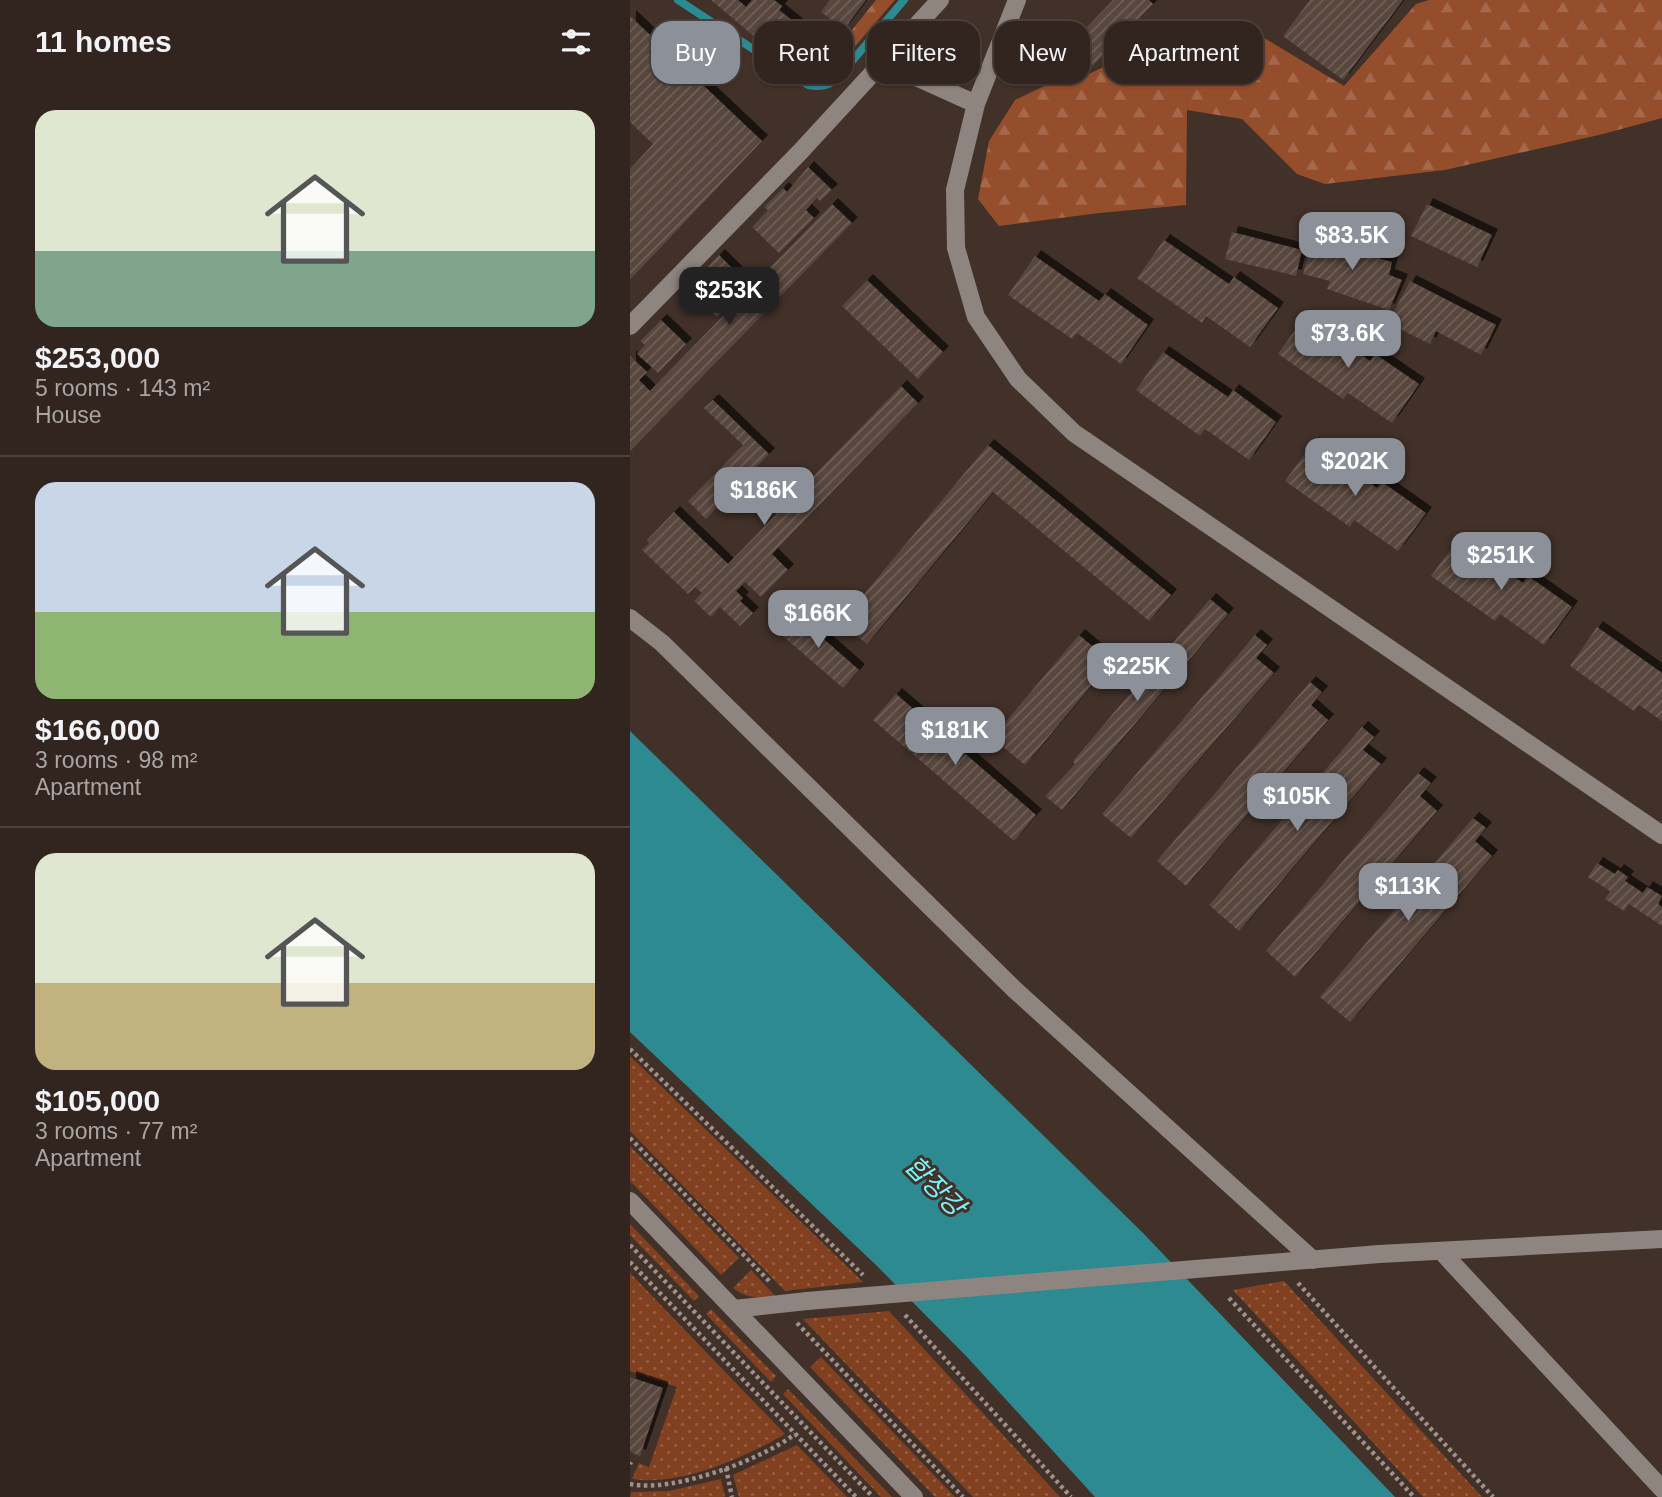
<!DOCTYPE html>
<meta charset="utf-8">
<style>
:root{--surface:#32251f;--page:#3d312c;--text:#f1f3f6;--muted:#a8a5a4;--line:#4d423d;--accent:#8c9099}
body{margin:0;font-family:Helvetica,"Noto Sans KR",sans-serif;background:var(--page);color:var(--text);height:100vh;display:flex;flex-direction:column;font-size:26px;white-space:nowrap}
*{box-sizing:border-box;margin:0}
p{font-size:23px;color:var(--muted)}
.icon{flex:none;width:38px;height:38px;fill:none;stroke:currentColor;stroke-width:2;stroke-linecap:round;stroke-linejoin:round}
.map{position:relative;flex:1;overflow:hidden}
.side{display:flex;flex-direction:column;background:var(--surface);width:630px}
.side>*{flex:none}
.guide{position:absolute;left:21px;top:21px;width:665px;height:63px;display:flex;gap:14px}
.price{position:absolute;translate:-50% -60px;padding:0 16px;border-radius:14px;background:var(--accent);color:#fff;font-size:23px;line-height:46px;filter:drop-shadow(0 2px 4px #0008)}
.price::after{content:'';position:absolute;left:50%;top:42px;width:21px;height:16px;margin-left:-10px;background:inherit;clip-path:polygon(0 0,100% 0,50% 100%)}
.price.current{background:#222;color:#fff}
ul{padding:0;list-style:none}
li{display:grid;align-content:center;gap:14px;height:371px;padding:0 35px}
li+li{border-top:2px solid var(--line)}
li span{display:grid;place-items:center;height:217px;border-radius:21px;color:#555}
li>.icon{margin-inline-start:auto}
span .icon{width:126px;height:126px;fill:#fffc;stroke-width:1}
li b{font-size:30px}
h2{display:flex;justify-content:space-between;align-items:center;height:84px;padding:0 35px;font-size:30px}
.chip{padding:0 24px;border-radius:21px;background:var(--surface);box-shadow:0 2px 5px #0004,0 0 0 2px var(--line);font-size:24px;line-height:63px}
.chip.current{background:var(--accent);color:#fff}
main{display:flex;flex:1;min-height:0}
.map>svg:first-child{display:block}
</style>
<main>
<section class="side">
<h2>11 homes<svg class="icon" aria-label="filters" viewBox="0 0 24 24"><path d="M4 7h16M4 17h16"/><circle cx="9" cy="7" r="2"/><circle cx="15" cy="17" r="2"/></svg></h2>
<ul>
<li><span style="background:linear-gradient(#dfe7d0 65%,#7fa58c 0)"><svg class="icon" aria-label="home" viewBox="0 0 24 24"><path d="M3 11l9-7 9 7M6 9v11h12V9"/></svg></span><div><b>$253,000</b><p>5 rooms · 143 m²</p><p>House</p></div></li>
<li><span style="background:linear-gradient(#c9d6e8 60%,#8fb573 0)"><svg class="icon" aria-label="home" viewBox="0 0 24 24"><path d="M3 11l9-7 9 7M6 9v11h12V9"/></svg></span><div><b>$166,000</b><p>3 rooms · 98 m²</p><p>Apartment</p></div></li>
<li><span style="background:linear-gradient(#dfe7d0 60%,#c2b280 0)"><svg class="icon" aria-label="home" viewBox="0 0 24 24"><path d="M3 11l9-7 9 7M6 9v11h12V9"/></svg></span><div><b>$105,000</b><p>3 rooms · 77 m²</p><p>Apartment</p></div></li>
</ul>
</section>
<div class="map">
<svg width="1032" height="1497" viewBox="0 0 1032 1497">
<defs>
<pattern id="grass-dots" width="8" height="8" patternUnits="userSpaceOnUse" patternTransform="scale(1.75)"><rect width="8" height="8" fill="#814121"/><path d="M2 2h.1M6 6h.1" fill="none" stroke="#945d41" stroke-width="1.8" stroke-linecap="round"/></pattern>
<pattern id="forest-firs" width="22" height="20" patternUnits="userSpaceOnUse" patternTransform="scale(1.75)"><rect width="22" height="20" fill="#954e2c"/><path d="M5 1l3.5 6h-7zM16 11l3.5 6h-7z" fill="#a5684b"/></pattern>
<pattern id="building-hatch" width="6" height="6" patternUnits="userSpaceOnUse" patternTransform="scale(1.75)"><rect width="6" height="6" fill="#58463e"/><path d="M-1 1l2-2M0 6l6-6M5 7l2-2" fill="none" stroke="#71615a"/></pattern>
<filter id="shadow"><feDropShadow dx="6" dy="-6" stdDeviation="0" flood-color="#0009"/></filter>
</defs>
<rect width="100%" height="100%" fill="#423129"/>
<path fill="url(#grass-dots)" d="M0,1056l233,226 -78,9 -155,-160z
M0,1146l109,112 -18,17 -91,-94z
M0,1224l69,72 -5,5 -64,-66z
M121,1270l26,28c-17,0 -30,1 -44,-10z
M0,1273l155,161c-41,24 -106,53 -153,45l7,-16 10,4 28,-80 -47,-16z
M654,1281l198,216h-59l-190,-207z
M81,1309l65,67 -5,6 -65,-68z
M259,1311l171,186h-87l-170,-178z
M191,1357l134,140h-20l-125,-130z
M158,1389l104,108h-11l-98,-103z
M167,1445l50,52h-108l-6,-22z
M91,1479l4,18h-95l1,-5 38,-1z"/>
<path fill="url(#forest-firs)" d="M246,0h19l-50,58 -9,2v-10z
M799,0h233v118l-59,16 -158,36 -120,14 -28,-10 -55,-55 -55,-9 -1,95 -87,8 -100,13 -21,-27 11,-58 26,-41 59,-28 13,3 110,-54 54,9 93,56 72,-82z"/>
<path fill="#2e8a91" d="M0,731l513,502 252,264h-300l-127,-139 -91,-92 -247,-234z"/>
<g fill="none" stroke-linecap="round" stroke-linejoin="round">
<path stroke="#2e8a91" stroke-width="8" d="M48,0l130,85c11,2 18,1 28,-5l68,-80"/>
</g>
<path fill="url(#building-hatch)" filter="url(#shadow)" d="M81,0h27l8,7 6,-7h22l8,6 -3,4 20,16 -17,21 -21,-15 -5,6z
M200,0h36l-22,29 -23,-17z
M483,0h36l4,4 -65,67 -22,-22z
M680,0h93l-60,80 -60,-44z
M0,16l132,125 -132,139v-111l23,-25 -23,-22z
M178,167l24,23 -12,11 -3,-3 -11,12 8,8 -35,35 -27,-26 16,-17 -4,-3 19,-19 4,4z
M202,204l20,19 -222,228v-95l17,16 -8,8 11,11z
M797,204l65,31 -15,32 -66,-31z
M697,227l16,4 -4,17 53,14 -3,13 13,5 -13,30 -62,-21 3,-8 -27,-7 9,-33 11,3z
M602,232l70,18 -6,26 -71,-17z
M534,240l65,44 5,-7 44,31 -28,39 -44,-31 -4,7 -65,-45z
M89,255l19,19 -21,21 11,11 -11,11 -30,-29z
M405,256l64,45 6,-7 43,31 -27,39 -44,-31 -5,6 -64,-44z
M237,280l76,72 -25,27 -76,-73z
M780,281l86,44 -15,30 -45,-24 -6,13 -42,-21z
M675,316l65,45 5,-7 44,30 -27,39 -44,-30 -5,6 -65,-45z
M31,320l25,24 -28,29 -21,-19 8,-9 -5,-4z
M533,352l65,45 5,-7 43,32 -27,38 -44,-31 -5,7 -64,-46z
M271,386l17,17 -146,151 16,16 -27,27 -16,-15 -9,9 7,7 -3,3 13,12 -13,13 -20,-19 -9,10 -17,-16 8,-8 -7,-6 -7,7 -46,-44 7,-7 -2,-3 27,-28 54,52z
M83,400l56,54 -63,65 -18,-18 55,-56 -39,-37z
M683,443l64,45 5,-6 44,31 -28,38 -44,-31 -4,7 -65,-46z
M358,445l183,150 -22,26 -156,-129 -126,152 -27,-21z
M829,538l64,45 5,-7 44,31 -28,38 -44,-31 -5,7 -64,-45z
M580,599l18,15 -166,196 -17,-14 30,-32 -2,-3z
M163,612l66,58 -16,18 -66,-57z
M967,627l65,46v48l-23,-16 -5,6 -64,-45z
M449,635l32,27 -86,103 -33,-27z
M625,635l12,10 -11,13 18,15 -143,165 -29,-24z
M680,682l12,10 -11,13 17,15 -142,166 -29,-25z
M266,694l140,121 -22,26 -141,-121z
M732,727l12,10 -11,13 18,14 -142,167 -30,-26z
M788,773l13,10 -11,13 17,15 -142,166 -29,-26z
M843,818l13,10 -11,13 17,15 -142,166 -30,-25z
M967,863l18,11 3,-4 10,7 -3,4 18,12 4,-6 15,9 -4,8 4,3v19l-33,-22 -5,7 -19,-12 5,-8 -22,-14z
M0,1377l33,11 -23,68 -10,-4z"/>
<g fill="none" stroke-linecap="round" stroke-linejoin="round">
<path stroke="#9f918b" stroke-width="4.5" stroke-dasharray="3.5 3.5" stroke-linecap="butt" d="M0,1049l233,226
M0,1138l140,144
M0,1245l243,252
M0,1262l226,235
M668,1283l195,214
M599,1298l185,199
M275,1315l166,182
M167,1323l166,174
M0,1464l1,-2
M96,1468l6,29
M0,1484c43,9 131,-24 165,-50"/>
<path stroke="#8e8581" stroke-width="18" d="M387,0l-41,104 -21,86 1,58 20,69 42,62 56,54 588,402
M253,62l93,42
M0,326l170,-174 140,-152
M0,618l32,25 353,347 298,270
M0,1201l284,296
M811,1251l221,238
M566,1269l183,-15 283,-15
M104,1309l73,-8"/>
<path stroke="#8e8581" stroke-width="18" d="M177,1301l389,-32"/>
</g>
<g text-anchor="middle" stroke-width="6" stroke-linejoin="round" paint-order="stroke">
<g font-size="26" font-style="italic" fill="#7cf4fe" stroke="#423129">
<text transform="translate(305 1186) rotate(45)" y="9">합장강</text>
</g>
</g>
</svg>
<b class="price" style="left:722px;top:272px">$83.5K</b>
<b class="price current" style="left:99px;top:327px">$253K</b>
<b class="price" style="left:718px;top:370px">$73.6K</b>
<b class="price" style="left:725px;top:498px">$202K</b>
<b class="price" style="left:134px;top:527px">$186K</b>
<b class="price" style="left:871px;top:592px">$251K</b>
<b class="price" style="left:188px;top:650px">$166K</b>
<b class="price" style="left:507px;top:703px">$225K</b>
<b class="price" style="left:325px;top:767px">$181K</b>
<b class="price" style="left:667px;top:833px">$105K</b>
<b class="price" style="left:778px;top:923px">$113K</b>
<div class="guide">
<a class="chip current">Buy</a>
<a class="chip">Rent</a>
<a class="chip">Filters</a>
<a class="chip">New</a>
<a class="chip">Apartment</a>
</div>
</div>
</main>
